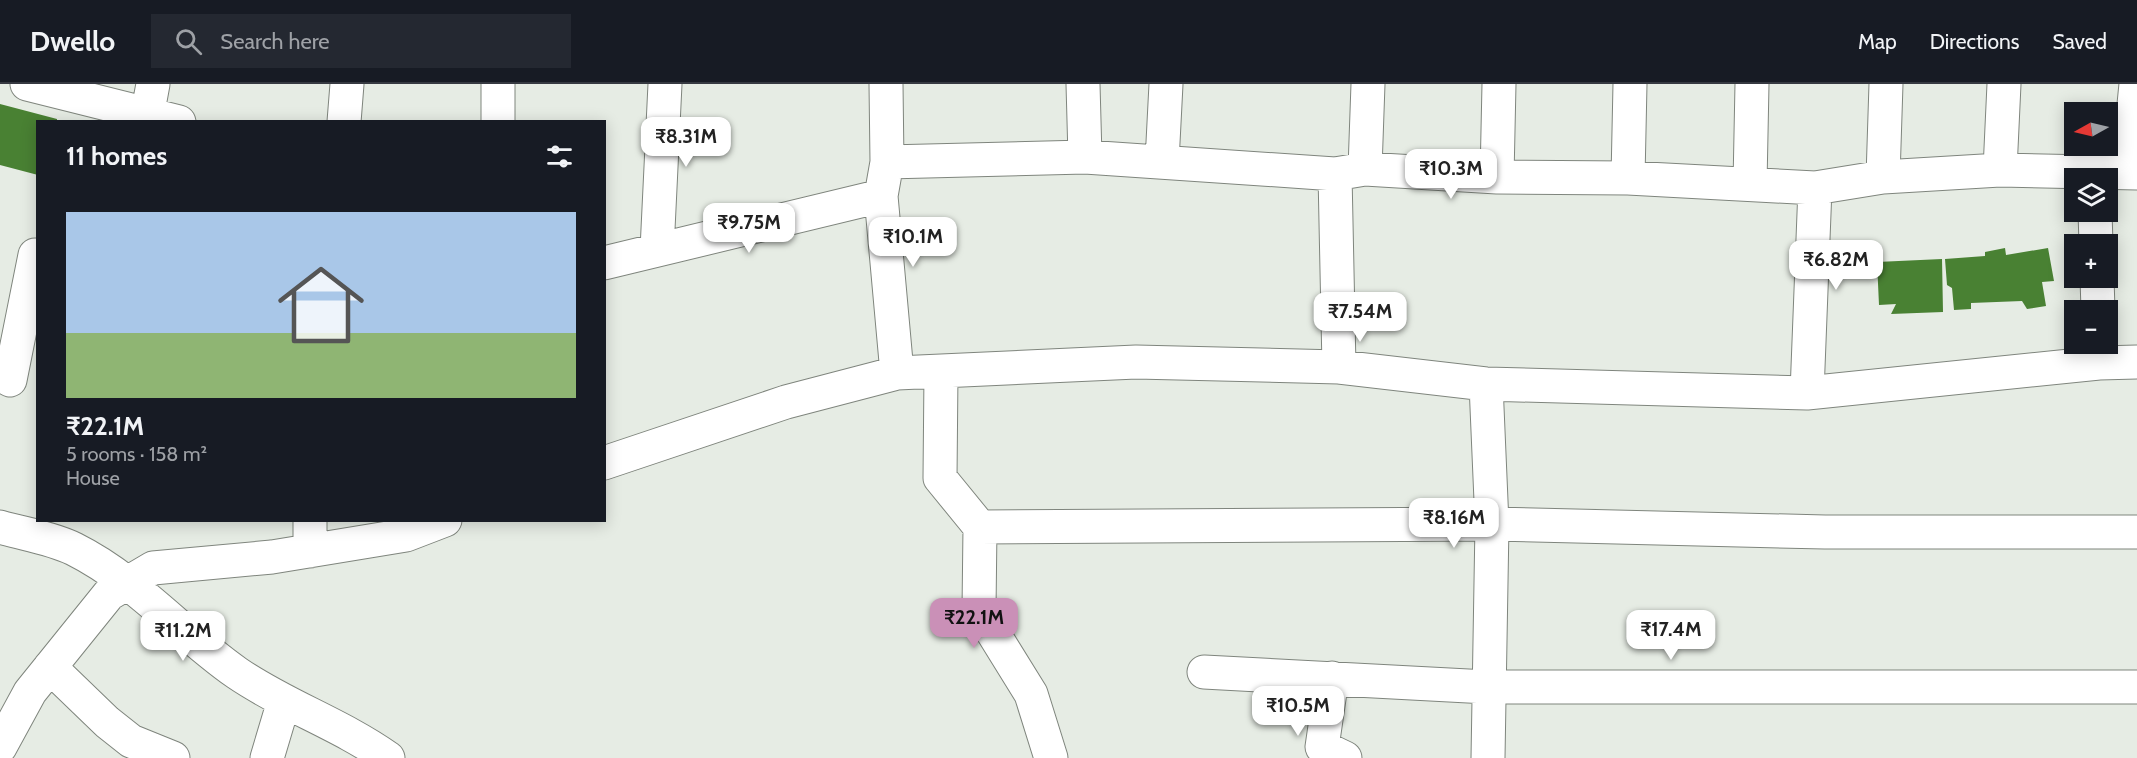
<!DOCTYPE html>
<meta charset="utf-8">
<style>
:root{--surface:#171b24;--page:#242831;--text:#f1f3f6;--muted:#9ea1a6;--line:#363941;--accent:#ca90b7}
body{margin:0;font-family:Cabin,sans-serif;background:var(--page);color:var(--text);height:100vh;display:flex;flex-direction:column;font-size:22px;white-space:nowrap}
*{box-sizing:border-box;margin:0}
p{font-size:20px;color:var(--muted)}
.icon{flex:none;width:33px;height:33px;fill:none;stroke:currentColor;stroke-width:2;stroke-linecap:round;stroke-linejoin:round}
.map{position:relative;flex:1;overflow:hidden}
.sheet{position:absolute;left:36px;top:36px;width:570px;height:402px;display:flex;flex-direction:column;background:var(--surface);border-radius:0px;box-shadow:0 3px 15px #0003}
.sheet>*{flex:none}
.needle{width:39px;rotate:262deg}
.controls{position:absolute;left:2064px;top:18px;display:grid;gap:12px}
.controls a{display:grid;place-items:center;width:54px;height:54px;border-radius:0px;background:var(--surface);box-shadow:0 3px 15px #0003;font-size:30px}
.price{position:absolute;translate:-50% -51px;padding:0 14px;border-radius:12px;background:#fff;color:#222;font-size:20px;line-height:39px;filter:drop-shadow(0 2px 3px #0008)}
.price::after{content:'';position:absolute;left:50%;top:36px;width:18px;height:14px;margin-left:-9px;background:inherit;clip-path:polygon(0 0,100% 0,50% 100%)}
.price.on{background:var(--accent);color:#111}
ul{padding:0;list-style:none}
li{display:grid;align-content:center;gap:12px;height:318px;padding:0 30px}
li span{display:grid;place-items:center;height:186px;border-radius:0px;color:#555}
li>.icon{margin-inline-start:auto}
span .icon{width:108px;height:108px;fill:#fffc;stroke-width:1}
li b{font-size:26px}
h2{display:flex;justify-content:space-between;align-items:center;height:72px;padding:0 30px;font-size:26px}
header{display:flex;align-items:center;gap:36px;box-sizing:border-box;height:84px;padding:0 30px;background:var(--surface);border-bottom:2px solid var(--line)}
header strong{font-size:28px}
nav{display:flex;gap:33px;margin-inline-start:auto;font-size:21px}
.search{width:420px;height:54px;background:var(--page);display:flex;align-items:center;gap:15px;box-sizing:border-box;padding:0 21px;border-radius:0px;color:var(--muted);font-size:22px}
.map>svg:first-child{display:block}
</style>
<header>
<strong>Dwello</strong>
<div class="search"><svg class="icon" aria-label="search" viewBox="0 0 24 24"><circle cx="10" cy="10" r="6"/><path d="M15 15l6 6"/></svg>Search here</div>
<nav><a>Map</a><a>Directions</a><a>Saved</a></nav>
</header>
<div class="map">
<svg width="2137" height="674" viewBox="0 0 2137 674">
<rect width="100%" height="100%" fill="#e6ece4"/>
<path fill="#498133" d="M0,20l57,15v3h-19v53l-38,-10z
M2005,164l1,7 42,-7 6,33 -12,1 4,24 -19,3 -5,-8 -51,2v6l-17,1 -2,-22 -5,-3 -2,-26 40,-3v-4z
M1942,175l1,53 -52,2 5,-10 -17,1 -2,-43z"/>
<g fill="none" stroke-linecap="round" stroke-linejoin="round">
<defs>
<path id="minor" d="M27,0l152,38
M886,0l1,78 -6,34 16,177
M1083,0l2,73
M146,38l7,-38
M344,38l3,-38
M498,38v-38
M887,78l198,-5 250,17 30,-5 132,8 131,1 187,10 68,-11 3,-93
M1162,78l4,-78
M1365,85l3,-85
M2000,86l4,-86
M1335,90l4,193
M2094,90l35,-19 7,-71
M1497,93l2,-93
M1883,93l117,-7 137,3
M1628,94l2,-94
M1750,100l2,-100
M2095,128l1,32
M657,166l8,-166
M604,179l277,-67
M2097,194l1,32
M941,289l-1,105 40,49 512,-3 333,8h312
M10,296l25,-125
M1486,300l6,140 -4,234
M1807,309l8,-205
M604,379l182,-61 111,-29 239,-11 203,5 147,17 321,9 292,-30 38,-1
M0,443c24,7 52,11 74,22 62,31 107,85 163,124 48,33 103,51 151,85
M980,443l-1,83 52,84 20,64
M310,467v-31
M50,583l57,55 24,19 42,17
M1204,588l283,15h650
M1332,594l-10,69 23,11
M0,663l30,-55 79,-98 44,-26 119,-11 134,-22 39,-15
M267,674l17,-57"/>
</defs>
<use href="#minor" stroke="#7f857d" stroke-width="35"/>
<use href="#minor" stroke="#fff" stroke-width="33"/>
</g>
</svg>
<div class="controls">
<a><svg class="needle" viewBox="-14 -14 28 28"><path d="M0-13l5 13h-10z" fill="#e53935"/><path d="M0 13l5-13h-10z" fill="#9ea1a6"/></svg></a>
<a><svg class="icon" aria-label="layers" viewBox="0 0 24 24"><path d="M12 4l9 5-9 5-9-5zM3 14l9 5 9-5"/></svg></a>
<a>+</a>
<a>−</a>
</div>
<b class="price" style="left:686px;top:84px">₹8.31M</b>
<b class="price" style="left:1451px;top:116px">₹10.3M</b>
<b class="price" style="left:749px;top:170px">₹9.75M</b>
<b class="price" style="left:913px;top:184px">₹10.1M</b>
<b class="price" style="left:1836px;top:207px">₹6.82M</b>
<b class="price" style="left:1360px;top:259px">₹7.54M</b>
<b class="price" style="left:1454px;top:465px">₹8.16M</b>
<b class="price on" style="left:974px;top:565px">₹22.1M</b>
<b class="price" style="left:1671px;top:577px">₹17.4M</b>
<b class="price" style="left:183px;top:578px">₹11.2M</b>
<b class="price" style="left:1298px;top:653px">₹10.5M</b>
<section class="sheet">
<h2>11 homes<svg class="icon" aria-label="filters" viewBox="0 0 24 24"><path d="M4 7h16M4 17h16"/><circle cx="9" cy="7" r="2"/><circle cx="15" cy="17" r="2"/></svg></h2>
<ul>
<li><span style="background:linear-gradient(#a9c7e8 65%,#8fb573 0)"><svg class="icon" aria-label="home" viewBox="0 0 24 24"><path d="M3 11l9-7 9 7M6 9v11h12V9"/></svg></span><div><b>₹22.1M</b><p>5 rooms · 158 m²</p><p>House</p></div></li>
</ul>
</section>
</div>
